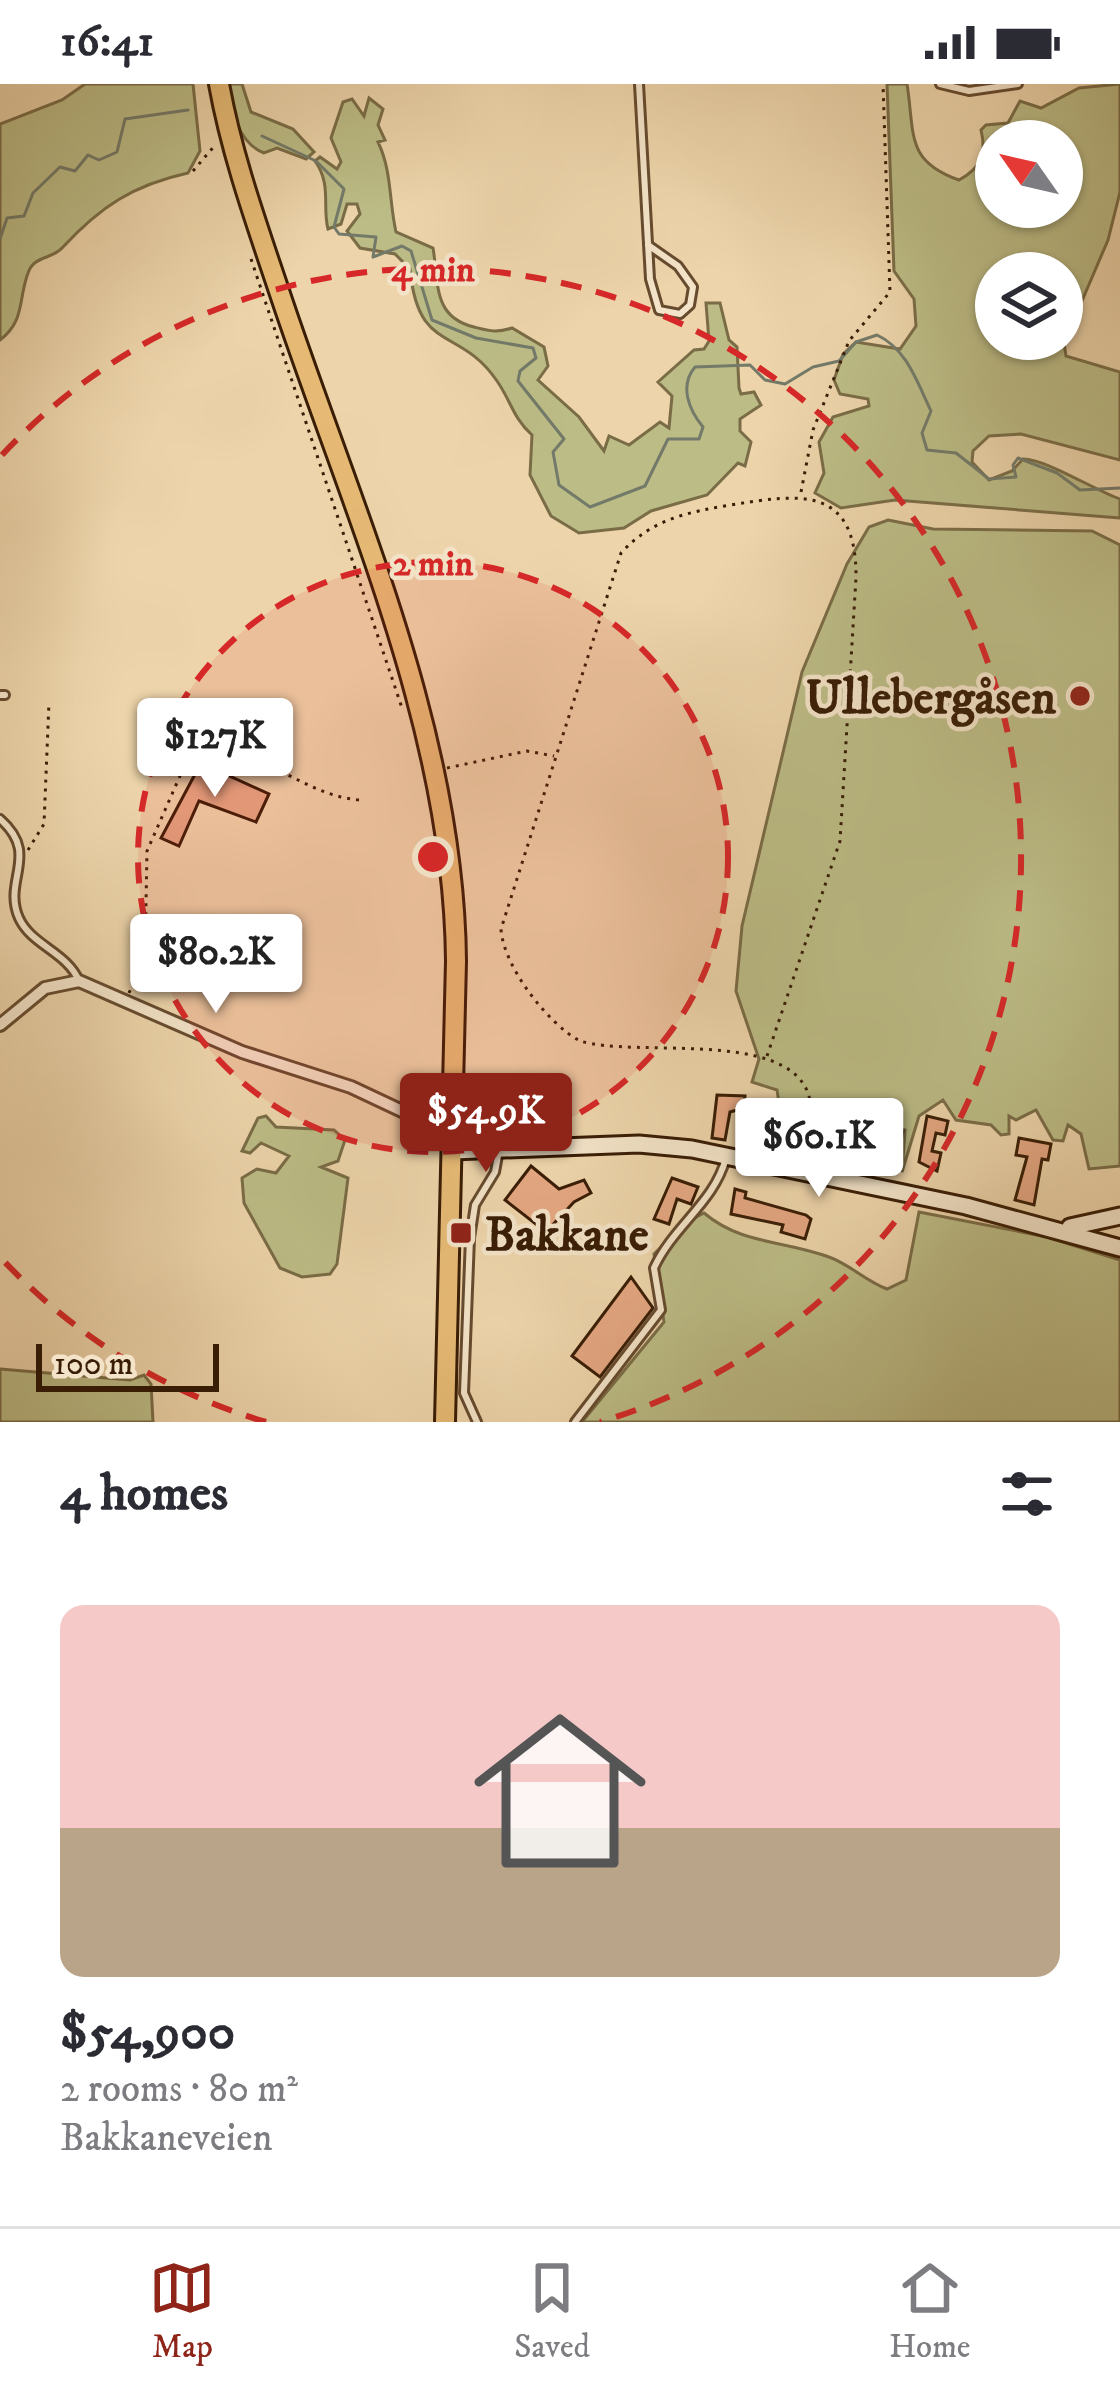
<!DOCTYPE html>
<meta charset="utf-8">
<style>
:root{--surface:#fff;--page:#f2f2f3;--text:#2b2b33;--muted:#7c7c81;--line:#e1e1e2;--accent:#8f2418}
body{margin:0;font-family:"IM FELL DW Pica",serif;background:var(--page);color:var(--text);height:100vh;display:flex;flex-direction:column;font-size:45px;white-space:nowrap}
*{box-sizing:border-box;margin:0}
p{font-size:39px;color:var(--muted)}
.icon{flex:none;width:66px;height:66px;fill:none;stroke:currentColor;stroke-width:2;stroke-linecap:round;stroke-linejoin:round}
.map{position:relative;height:1338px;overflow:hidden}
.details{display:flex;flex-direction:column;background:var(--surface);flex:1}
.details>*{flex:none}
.needle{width:78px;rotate:304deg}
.fabs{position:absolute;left:975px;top:36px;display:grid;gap:24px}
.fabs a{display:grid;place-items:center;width:108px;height:108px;border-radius:50%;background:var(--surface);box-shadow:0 3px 9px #0004;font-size:60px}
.scale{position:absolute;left:36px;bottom:30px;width:183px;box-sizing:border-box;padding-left:12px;border:6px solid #391d05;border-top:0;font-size:33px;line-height:42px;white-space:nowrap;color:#391d05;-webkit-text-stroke:9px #f3e3c8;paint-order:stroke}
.price{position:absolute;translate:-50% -102px;padding:0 27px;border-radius:12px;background:#fff;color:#222;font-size:39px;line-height:78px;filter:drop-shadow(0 3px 6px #0008)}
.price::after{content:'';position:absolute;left:50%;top:72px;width:36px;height:27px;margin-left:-18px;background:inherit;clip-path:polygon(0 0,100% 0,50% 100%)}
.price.selected{background:var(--accent);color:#fff}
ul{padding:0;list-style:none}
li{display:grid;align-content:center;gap:24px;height:636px;padding:0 60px}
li+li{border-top:3px solid var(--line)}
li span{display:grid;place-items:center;height:372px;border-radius:24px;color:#555}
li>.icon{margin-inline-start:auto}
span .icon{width:216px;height:216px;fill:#fffc;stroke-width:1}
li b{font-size:51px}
h2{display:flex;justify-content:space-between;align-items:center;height:144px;padding:0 60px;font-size:51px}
.status{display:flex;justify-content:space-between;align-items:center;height:84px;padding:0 60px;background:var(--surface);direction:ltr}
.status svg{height:33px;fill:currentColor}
.dock{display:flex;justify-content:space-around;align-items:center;height:168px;border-top:3px solid var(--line);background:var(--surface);font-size:33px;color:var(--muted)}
.dock a{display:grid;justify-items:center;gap:6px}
.dock .selected{color:var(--accent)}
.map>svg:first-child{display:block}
</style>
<div class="status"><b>16:41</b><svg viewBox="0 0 49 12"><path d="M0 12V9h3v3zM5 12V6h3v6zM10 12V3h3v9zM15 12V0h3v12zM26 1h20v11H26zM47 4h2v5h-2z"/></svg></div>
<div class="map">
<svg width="1120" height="1338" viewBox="0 0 1120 1338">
<rect width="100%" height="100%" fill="#edd4aa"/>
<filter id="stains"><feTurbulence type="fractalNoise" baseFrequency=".00167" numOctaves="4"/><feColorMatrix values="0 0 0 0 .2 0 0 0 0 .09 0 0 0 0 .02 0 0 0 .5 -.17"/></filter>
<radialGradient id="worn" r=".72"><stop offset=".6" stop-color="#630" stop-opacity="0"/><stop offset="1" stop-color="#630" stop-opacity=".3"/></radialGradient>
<path fill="#bcbc86" stroke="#7a6c46" stroke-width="3" fill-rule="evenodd" d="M85,0h108l7,67 -12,22c-55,12 -88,34 -125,74 -11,13 -29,8 -35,26 -10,27 -3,48 -28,67v-216l62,-24z
M229,0h13l9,28 42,17 21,23 -8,7 -29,-11 -13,5c-27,-11 -32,-42 -35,-69z
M887,0h20c8,50 -2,77 52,96 22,-12 28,-25 22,-50l5,-5 22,-2 12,-22 21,7 38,-20 41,-4v108l-12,48 -44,103 2,13 54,16v88l-99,-26 -32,2 -16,15 -1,11 17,18 23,-9 11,-12c23,0 71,31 97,40v19l-225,-18 -54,8 -26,-15 9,-20 -5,-31 14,-25 36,-11 -1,-7 -28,-5 -6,-14 9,-26 13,-12 44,7 16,-23 -2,-27 -20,-28zM996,57h66v66h-66zM996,189h66v66h-66z
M369,14l14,11 -5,16 7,15 -7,2c14,29 11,60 18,90l37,16c6,34 -1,69 41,79 16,4 22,6 38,1l32,19 4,19 -10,14 41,37 25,34 5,-15 20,9 31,-23 9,6 3,-32 -14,-14 36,-32 10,-1 5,-8 -3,-38h14l9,37 8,7 2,41 2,6 13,-2 7,13 -21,14v12l11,11 -6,24 -7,-3 -31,32 -56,16 -27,17 -45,5 -28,-17 -21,-41 2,-40c-19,-17 -21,-34 -35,-54 -38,-56 -79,-26 -87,-112l-15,-15 -35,-6 -13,-17 13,-17 -3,-10h-10l-6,20 -13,5c-6,-23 4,-44 -13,-68l5,-4 17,12 4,-7 -10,-24 12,-36 9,-3 12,17z
M888,436l45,9 159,2 28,14v621l-31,3 -8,-35 -13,-9 -5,16 -10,-1 -17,-30 -20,10 -7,-4v18l-8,1 -10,-10 -35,-5 -13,-20 -24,16 -17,56 3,-42 -23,-6 -9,-12 -32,-3 -14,31 -22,6 -16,13 -27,-6 -3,-7c18,-18 23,-31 18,-56l-25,-8 7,-23 -23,-68 6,-65 60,-254 45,-108 22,-37z
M266,1032l10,11 58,3 11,10 -7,21 -17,6 27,11 -11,86 -7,10 -28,3 -22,-9 -36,-65 -2,-25 15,-9 19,4 13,-17 -28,-13 -11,10 -8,-2 16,-33z
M919,1128l128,25 73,23v162h-538l82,-100 -10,-68 31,-31 19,-10c38,32 80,27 125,44 20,7 37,24 58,32l19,-9z
M0,1285l130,11 14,-5 7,9 2,38h-153z"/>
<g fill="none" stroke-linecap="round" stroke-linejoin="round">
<path stroke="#737a69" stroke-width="3" d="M262,52l54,25 28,28 -10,38 5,7 37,3 -3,20 29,-11 9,5 21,69 44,18 57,10 3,10 -16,13 -2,10 46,58 -11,13 6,33 31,22 55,-21 23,-47h31l4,-12c-14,-17 -24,-41 -8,-60l55,-2 15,15 20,4 28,-17 26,-6 17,-19 21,-7c30,14 40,47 54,76l-9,22 5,17 29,3 33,26 27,-2 -3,-12 5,-7 39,15 23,17 40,-2
M0,155l7,-21 17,-2 9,-23 27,-26 15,4 13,-16 11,5 18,-8 8,-33 63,-9"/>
</g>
<path fill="#e4a782" stroke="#391d05" stroke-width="3" d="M201,679l68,31 -13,28 -57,-21 -20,45 -18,-8z
M717,1011l28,1 -1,12 -14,4 -5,28 -13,-2z
M847,1029l32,3 -2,10 26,5 -2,11 -17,-3 -3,14 -24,-5 3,-12 -18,-4z
M927,1032l21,5 -3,14 -9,-2 -4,18 9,2 -4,18 -18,-9z
M1019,1054l32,6 -3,16 -6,-1 -8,46 -19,-5 12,-43 -11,-2z
M531,1082l28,23 25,-9 7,13 -17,9 -28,30 -41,-32z
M672,1094l26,9 -7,17 -14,-5 -8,25 -15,-5z
M735,1105l11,3 -1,6 61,17 5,4 -6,20 -24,-7 2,-7 -52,-11z
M631,1193l22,31 -53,69 -28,-21z"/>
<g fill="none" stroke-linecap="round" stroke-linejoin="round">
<defs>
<path id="lane" d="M639,0l11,195 9,31 21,4 10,-9 3,-18 -15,-21 -30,-21
M940,0l29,7 49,-7
M0,611h5
M0,735c41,36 2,61 19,99 12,27 48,34 60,63
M477,1338l-13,-29 6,-155 5,-33 20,-33 4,-22
M575,1338l86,-112 -7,-42c20,-43 60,-65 72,-110"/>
<path id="street" d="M0,941l45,-37 34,-7 163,71 109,35 68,32 33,4"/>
<path id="secondary" d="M452,1067l187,-7 53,5 274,57 154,42
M1070,1143l50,-11"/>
<path id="primary" d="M219,0c13,72 38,141 61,210 72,216 174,436 176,667l-11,461"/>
</defs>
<use href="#lane" stroke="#664b2e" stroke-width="12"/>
<use href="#street" stroke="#664b2e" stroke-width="16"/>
<use href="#secondary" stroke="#391d05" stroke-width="21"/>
<use href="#primary" stroke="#391d05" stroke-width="24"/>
<path stroke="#391d05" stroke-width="3" stroke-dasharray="3 6" stroke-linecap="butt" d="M193,87l23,-27
M251,175l152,452
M801,408l12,-62 36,-89 41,-49 -7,-208
M447,684l80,-17 27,5
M28,766l16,-26 5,-122
M129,909l16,-39 2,-103 40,-91c67,-26 112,37 174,40
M767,972l73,-215 16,-263c1,-94 -58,-84 -125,-73 -43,7 -79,14 -110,48l-120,376c2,37 47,95 79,112 56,17 204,-12 228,52 7,20 -1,45 -5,65"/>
<use href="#lane" stroke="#f3e3c8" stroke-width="6"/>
<use href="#street" stroke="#f3e3c8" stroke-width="10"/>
<use href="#secondary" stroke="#f3e3c8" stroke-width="15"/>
<use href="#primary" stroke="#e6ba75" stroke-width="18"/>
</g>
<circle cx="433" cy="773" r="295" fill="#d62828" fill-opacity=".12"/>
<g fill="none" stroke="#d62828" stroke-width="6" stroke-dasharray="21 15">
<circle cx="433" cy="773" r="295"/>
<path d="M266 1338A589 589 0 0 1 2 1175M2 371A589 589 0 1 1 600 1338"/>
</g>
<g fill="#8f2418" stroke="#f3e3c8" stroke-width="4.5">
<circle cx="1080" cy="612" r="12"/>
<rect x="449" y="1137" width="24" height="24" rx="6"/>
</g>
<g text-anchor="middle" stroke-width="9" stroke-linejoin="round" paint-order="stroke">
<g font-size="48" font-weight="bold" fill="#391d05" stroke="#f3e3c8" text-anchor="end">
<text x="1056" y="629">Ullebergåsen</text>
<text x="485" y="1166" text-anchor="start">Bakkane</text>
</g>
</g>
<circle cx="433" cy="773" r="18" fill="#d62828" stroke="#f3e3c8" stroke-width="6"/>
<g font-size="36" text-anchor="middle" font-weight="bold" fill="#d62828" stroke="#f3e3c8" stroke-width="9" stroke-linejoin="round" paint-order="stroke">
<text x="433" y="197">4 min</text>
<text x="433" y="491">2 min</text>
</g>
<rect width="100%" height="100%" filter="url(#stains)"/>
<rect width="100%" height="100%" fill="url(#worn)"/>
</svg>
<div class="fabs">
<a><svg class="needle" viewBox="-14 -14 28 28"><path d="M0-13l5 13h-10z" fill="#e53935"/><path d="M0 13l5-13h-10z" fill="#7c7c81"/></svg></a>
<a><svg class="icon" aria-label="layers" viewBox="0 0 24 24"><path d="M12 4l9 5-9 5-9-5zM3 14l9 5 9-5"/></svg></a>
</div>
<div class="scale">100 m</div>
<b class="price" style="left:215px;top:716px">$127K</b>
<b class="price" style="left:216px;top:932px">$80.2K</b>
<b class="price selected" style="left:486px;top:1091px">$54.9K</b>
<b class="price" style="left:819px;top:1116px">$60.1K</b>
</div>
<section class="details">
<h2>4 homes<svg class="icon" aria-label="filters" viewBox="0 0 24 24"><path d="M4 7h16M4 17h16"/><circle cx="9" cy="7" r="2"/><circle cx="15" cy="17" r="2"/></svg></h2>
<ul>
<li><span style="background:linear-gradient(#f6c9c9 60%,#b9a48a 0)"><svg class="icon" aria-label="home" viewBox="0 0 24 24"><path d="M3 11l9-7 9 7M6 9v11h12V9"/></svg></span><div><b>$54,900</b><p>2 rooms · 80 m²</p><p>Bakkaneveien</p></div></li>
</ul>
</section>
<nav class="dock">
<a class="selected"><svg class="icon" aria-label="map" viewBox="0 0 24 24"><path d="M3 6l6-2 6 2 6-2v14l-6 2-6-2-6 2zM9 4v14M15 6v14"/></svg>Map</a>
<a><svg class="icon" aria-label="saved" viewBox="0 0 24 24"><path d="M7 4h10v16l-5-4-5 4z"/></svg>Saved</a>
<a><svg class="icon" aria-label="home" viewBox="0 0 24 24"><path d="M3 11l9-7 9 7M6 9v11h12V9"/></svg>Home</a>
</nav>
